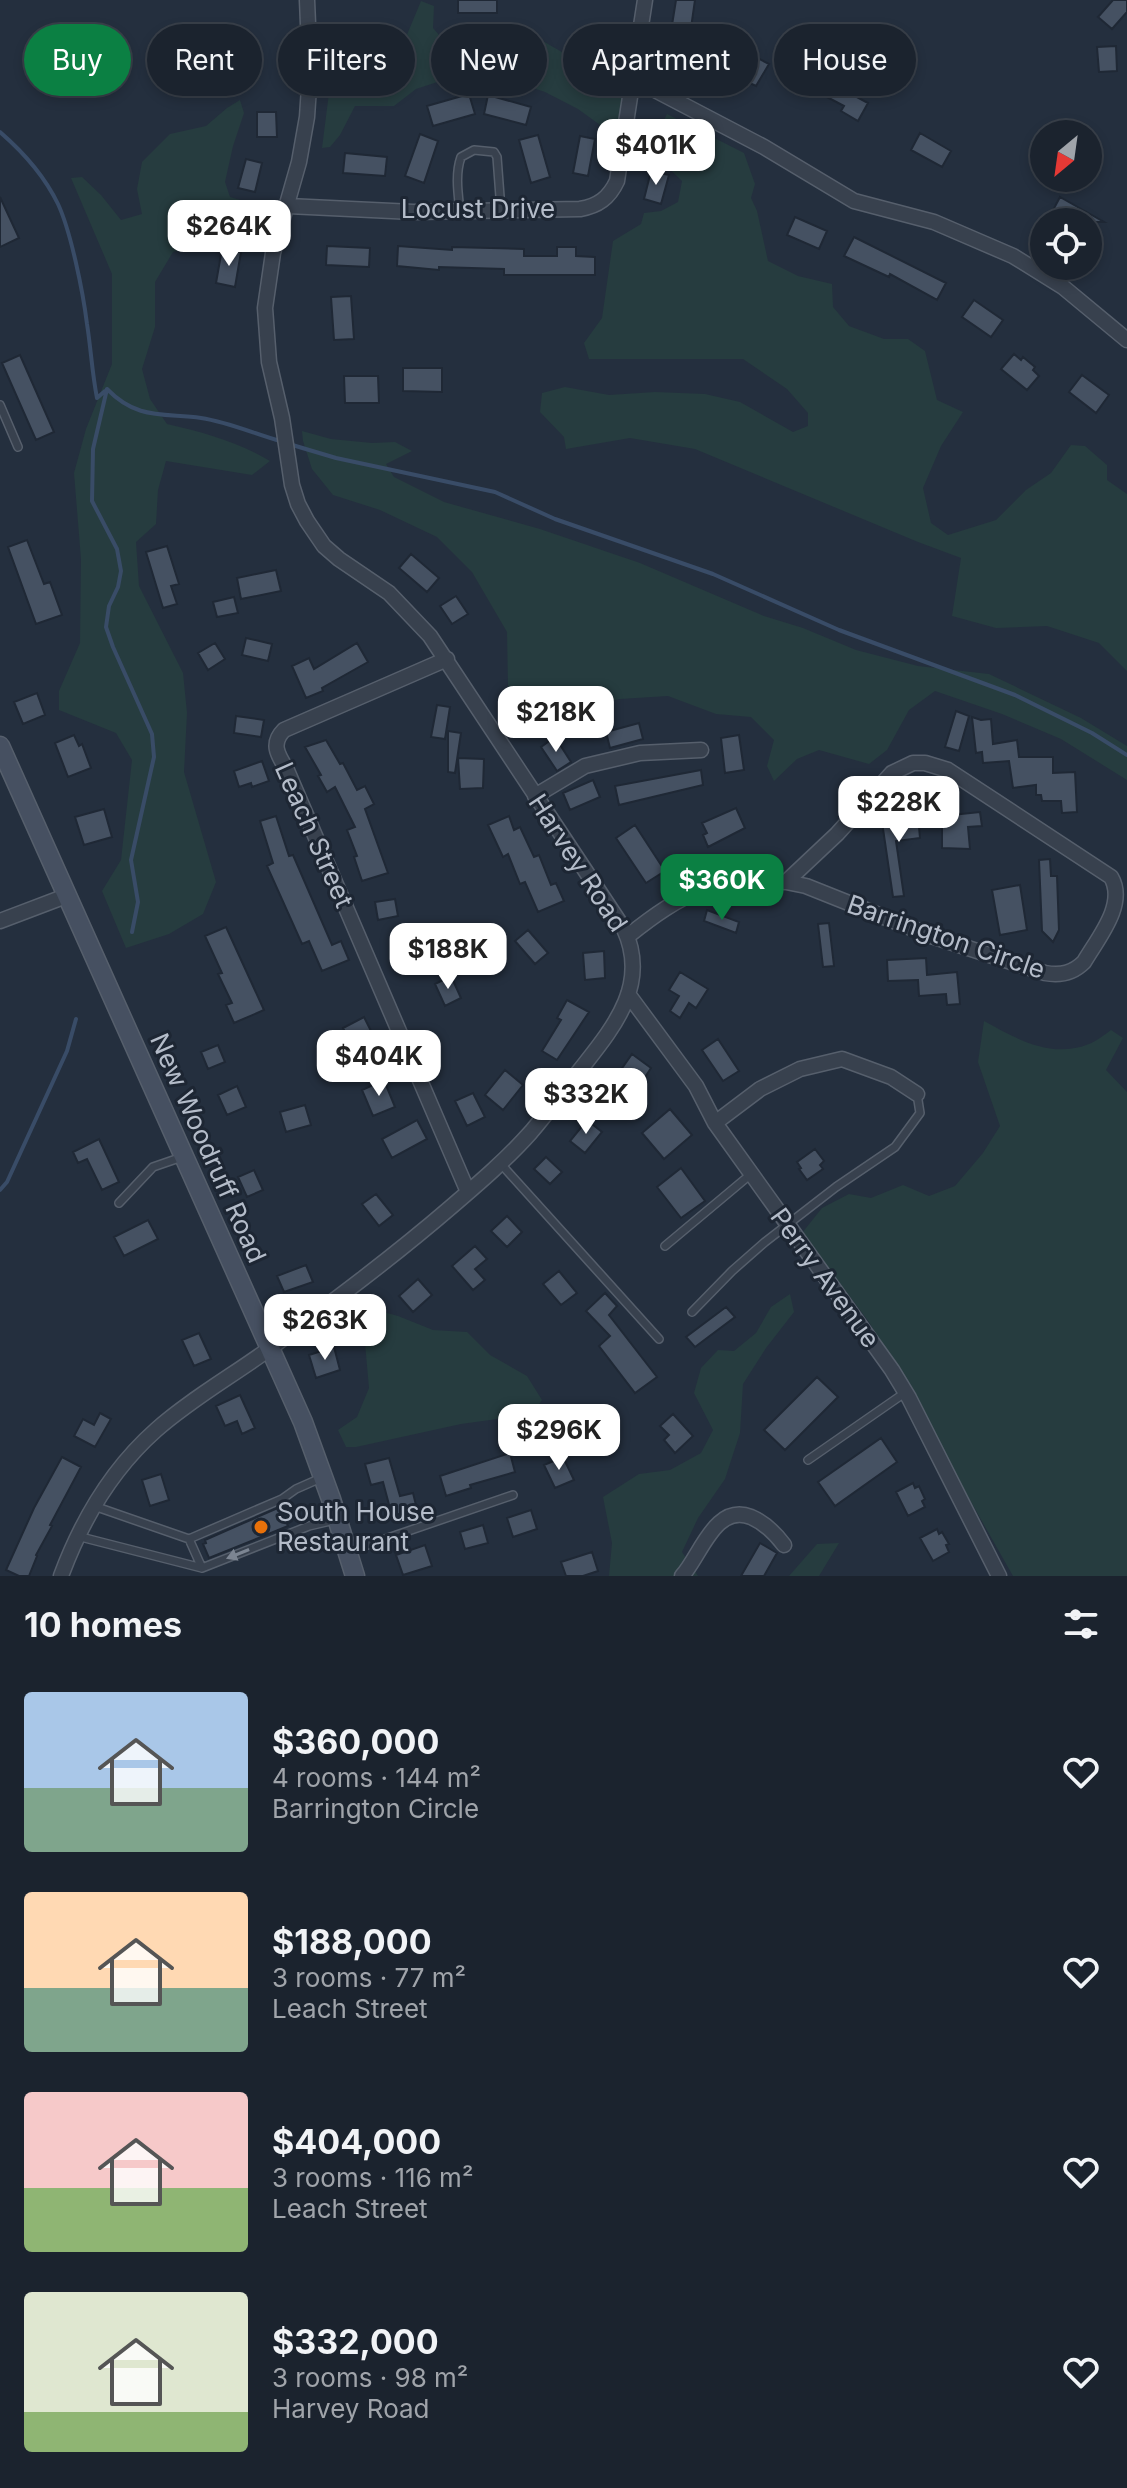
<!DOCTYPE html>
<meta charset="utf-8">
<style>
:root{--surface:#1b232e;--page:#282f3a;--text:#f1f3f6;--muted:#a0a4aa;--line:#39404a;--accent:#0b8043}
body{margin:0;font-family:Inter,sans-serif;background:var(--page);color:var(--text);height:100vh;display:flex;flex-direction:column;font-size:30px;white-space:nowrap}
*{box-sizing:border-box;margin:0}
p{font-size:26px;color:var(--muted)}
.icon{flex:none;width:44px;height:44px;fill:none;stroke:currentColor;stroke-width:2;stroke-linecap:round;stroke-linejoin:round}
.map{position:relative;height:1576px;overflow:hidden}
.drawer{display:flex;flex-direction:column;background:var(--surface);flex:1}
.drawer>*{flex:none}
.guide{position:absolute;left:24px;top:24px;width:1080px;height:72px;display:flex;gap:16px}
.needle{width:52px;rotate:209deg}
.controls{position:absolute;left:1030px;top:120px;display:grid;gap:16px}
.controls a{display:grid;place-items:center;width:72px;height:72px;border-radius:50%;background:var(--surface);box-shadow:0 4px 12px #0003,0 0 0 2px var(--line);font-size:40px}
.price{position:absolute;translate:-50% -68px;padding:0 18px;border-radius:16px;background:#fff;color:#222;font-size:26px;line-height:52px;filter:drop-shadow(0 2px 4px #0008)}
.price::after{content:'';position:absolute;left:50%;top:48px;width:24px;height:18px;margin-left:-12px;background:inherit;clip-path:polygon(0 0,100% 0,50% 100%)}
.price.active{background:var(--accent);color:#fff}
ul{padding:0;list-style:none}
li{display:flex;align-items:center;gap:24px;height:200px;padding:0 24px}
li span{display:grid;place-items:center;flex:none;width:224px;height:160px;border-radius:8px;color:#555}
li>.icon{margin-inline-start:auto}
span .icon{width:96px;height:96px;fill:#fffc;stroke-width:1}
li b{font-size:34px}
h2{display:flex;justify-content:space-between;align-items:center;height:96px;padding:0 24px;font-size:34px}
.tag{padding:0 28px;border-radius:36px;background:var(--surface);box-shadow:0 4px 12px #0003,0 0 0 2px var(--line);font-size:28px;line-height:72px}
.tag.active{background:var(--accent);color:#fff}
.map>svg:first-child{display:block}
</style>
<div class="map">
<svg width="1127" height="1576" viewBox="0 0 1127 1576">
<rect width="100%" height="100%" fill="#242f3e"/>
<path fill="#263c3f" d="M421,1l13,5 -1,22 23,27 31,1 54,-16 33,19h31l22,14 -8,50 -12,7 -29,-21 -33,-17 -53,-18h-30l-46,15 -22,17h-39l-15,29 -10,12 -8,1 10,-79 14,-7 28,15 24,4 13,-22 -5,-22z
M240,100l4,13 -11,33 -8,36 5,15 30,9 8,27 -19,2 -15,7 -31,2 -30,8 -18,30v45l-13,42 8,30 17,25c36,8 71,18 103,37l-18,14 -86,-14 -8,29 -2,34 -20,18 3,44 44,87 4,40 -3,59 32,110 -13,32 -34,20 -43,14 -24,-57 19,-31 11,-100 -16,-27 -57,-23v-19l21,-48 1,-84 -7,-86 12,-44 26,-65v-90l-41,-96 11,-1 19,18 20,25 21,-6 -5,-25 5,-27 28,-28 36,-8 21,-18z
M667,114l77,39 11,31 -4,14 6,13 11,50 30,15 34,8 1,23 16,19 35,13h24l17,12 12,49 26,12 -22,34 -18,42 8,35 17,12 48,-15 30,-30 25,-17 20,-28 14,1 22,19v15l20,14v177l-28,-28 -52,-17 -51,2 -44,-12 9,-58 -43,-16 -223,-93 -65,-11 -64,11 -2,-12 -24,-25 2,-19 23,-6 44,8 46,-3 50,2 35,8 53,30 15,-6v-13l-21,-24 -44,-30h-154l-5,-16 18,-25 11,-77 28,-17 3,-11 17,-2 17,-9 4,-21 -26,-25v-20z
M302,431l29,8 41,4 23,-1 17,9 -26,13 8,13 50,25 96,27 100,34 124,53 39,12 53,22 62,16 71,8 92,44 46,28v34l-66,-41 -59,-25 -67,-23 -26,19 -22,40 -18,14 -50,-14 -22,9 -23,22 -7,-15 7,-26 -23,-23 -35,-3 -48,-18 -48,3 -83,18 -29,-31 -1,-54 -35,-60 -35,-35 -57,-27 -47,-15 -21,-26 -9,-28z
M984,1021c33,18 67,38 105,23 8,-3 15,-9 22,-14l12,8 -17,32 21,22v484h-114l-144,-254 -67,-89 20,-25 27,-14 22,4 32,-13 26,11 26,-10 28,-33 17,-27 -22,-64z
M790,1294l4,18 -28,36 -23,36 -3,49 -15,46 -27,39 -16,34 16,24h-89l3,-33 -9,-46 36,-23 31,-4 31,-17 12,-23 -19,-37 7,-25 17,-18 16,1 22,-18 15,-26z
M376,1310l22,6 35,14 34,2 23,23 37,21 15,24 -9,14 -72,10 -105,23h-10l-8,-17 19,-13 12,-29 -5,-56z
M839,1543l-20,33h-30l28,-32z"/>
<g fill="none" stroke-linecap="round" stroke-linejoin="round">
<path stroke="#394c67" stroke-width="4" d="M0,132c22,19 45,45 58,72 13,28 25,88 29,120 4,25 5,49 10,74l8,-7
M107,389c30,31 56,24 94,29 27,4 54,16 79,23
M107,389l-14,60 -1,52 25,48 4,22 -3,16 -9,19 -3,21 7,20 39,87 2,23 -23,103 7,42 -6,30
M289,444l47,14 159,34 60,27 158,55 126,56 176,65 77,38 35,22
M0,1190l7,-8 60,-131 9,-32"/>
</g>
<path fill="#455162" stroke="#1f2835" stroke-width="2" d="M458,0h39v13h-39z
M676,0h19l-4,28 -19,-3z
M1113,0h14v12l-15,17 -14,-12z
M872,41l27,15 -6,10 -26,-15z
M839,44l21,11 -18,34 26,14 -10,18 -17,-10 3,-5 -19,-10 15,-27 -11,-7z
M1116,46l1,25 -18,1 -2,-25z
M705,50l43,18 6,-12 15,8 -13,22 -56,-26z
M469,94l6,20 -42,12 -6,-20z
M488,95l43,12 -5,18 -42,-11z
M257,112h19l1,25h-20z
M920,133l31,18 -9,16 -31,-17z
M420,134l18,7 -14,42 -19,-7z
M538,135l12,42 -19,6 -12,-43z
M580,136l15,3 -7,37 -15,-3z
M345,153l42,4 -2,19 -42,-3z
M246,159l16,4 -7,29 -17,-4z
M651,171l18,4 -8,29 -17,-5z
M0,197l19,41 -19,9z
M1060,197l44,25h-39l-14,-8z
M795,217l32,14 -8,18 -32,-14z
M854,237l92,46 -9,17 -47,-26 -1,3 -45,-21z
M327,246l43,2 -1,19 -43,-2z
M398,246l54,4v-3l72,2v7h33v-9h19v9l19,1v18h-91v-6l-65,-2v3l-42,-4z
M222,249l19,3 -6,35 -19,-4z
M351,296l3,43 -20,1 -3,-43z
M974,300l29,20 -12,17 -29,-20z
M1014,354l7,6 2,-3 12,10 -2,3 6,6 -12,14 -26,-21z
M20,355l34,77 -18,8 -34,-77z
M403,368h39v24l-39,-1z
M1082,375l27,20 -13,18 -27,-21z
M344,376h34l1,27h-34z
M27,540l17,44 6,-2 12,33 -26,9 -28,-77z
M167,546l12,38 -8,2 6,18 -14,4 -17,-56z
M411,554l28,24 -12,14 -28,-24z
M276,570l5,21 -40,8 -4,-21z
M456,596l12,18 -16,10 -12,-18z
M234,597l4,16 -21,4 -4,-15z
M246,638l26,6 -4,17 -26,-6z
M215,643l10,16 -17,11 -10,-17z
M357,643l11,19 -46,26 1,3 -17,7 -14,-32 17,-8 5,11z
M37,693l8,22 -22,9 -9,-22z
M437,705l13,2 -5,32 -14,-2z
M956,711l13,5 -10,35 -14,-4z
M236,716l28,4 -3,17 -27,-4z
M972,717l9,3 10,-1 2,25 24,-4 2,17h34v16l22,-1 2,40 -15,1 -1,-12h-19l-1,-6h-5v-10l-23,3 -4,-27 -26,2 -1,-11 -6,1z
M639,723l4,16 -33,9 -4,-16z
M448,731l13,2 -6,40 -7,-1z
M74,735l5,11 3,-2 9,24 -23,9 -13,-34z
M739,735l5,35 -19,3 -4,-35z
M555,737l16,25 -14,9 -16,-24z
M326,740l14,24 3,-1 14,27 8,-4 9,18 -9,5 23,64 -26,8 -8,-24 3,-1 -10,-26 8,-3 -20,-40 -8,5 -9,-16 3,-1 -16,-28z
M458,758l26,1 -1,29 -23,1z
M262,761l7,20 -17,6 -1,-4 -12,4 -5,-16z
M701,770l2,15 -84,20 -4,-19z
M593,780l7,17 -30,13 -7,-17z
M896,807l22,9 2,22 -24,3 8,55 -11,1 -11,-75 7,3z
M736,808l9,20 -37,19 -5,-12 4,-2 -5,-10z
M104,809l8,28 -28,8 -9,-28z
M980,812l2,14 -14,1 2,22 -28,-1v-32z
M276,816l13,40 4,-1 39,90 9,-4 8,19 -27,11 -13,-30 -7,3 -35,-78 6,-3 -13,-42z
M509,816l5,14 6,-3 14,30 5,-2 12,30 5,-2 8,18 -26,11 -13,-30 -5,2 -12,-30 -5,3 -15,-32z
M635,825l30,46 -19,12 -30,-45z
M1050,859l1,17h6l2,54 -6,12 -11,-11 -3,-71z
M1020,885l7,45 -27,5 -8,-45z
M395,899l3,17 -20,4 -3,-18z
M707,910l32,12 -3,11 -32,-12z
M829,923l5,43 -11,1 -5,-43z
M226,927l38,83 -30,13 -8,-18 6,-2 -14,-29 4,-1 -17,-37z
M528,930l20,23 -13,11 -20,-23z
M604,951l1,27 -20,2 -2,-27z
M926,958l1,17 30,-3 3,32 -13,1 -1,-11 -27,2 -1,-16 -30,1 -1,-21z
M680,972l28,17 -12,19 -7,-5 -9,15 -10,-7 9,-15 -10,-6z
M451,976l10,22 -16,8 -10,-22z
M567,1000l22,12 -32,48 -15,-9 19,-31 -4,-2z
M364,1017l10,20 -21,11 -10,-20z
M718,1039l21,32 -16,10 -21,-31z
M218,1045l7,17 -17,7 -7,-17z
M632,1054l19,14 -13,20 -20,-14z
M505,1070l18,15 -20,25 -18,-15z
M384,1080l11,27 -22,9 -11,-26z
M237,1086l9,21 -19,8 -9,-20z
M473,1093l12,24 -18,9 -12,-25z
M305,1105l6,20 -25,7 -6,-20z
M670,1109l22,26 -28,24 -22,-26z
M417,1120l10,19 -35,19 -10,-19z
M587,1120l15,12 -17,21 -15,-12z
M99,1139l20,43 -17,8 -15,-31 -9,4 -5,-11z
M815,1149l9,12 -4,4 3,4 -16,11 -8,-11 2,-1 -4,-6z
M546,1157l16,15 -12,12 -16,-15z
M681,1168l24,33 -24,17 -24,-31z
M254,1170l9,20 -16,7 -9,-20z
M376,1194l17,21 -14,11 -17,-22z
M507,1216l15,16 -15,15 -16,-16z
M148,1220l10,19 -34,17 -10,-19z
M475,1246l12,13 -12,10 10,11 -12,10 -21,-24z
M306,1265l7,17 -29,10 -7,-16z
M559,1271l18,22 -16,12 -18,-21z
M418,1279l14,16 -19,17 -14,-16z
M605,1293l12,13 -8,9 48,62 -22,16 -36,-47 11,-10 -24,-25z
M726,1307l9,10 -40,30 -9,-10z
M199,1333l12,26 -17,7 -12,-26z
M334,1347l6,23 -24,8 -7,-23z
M817,1377l21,20 -53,53 -21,-20z
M240,1395l15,33 -13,6 -5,-13 -12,5 -9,-20z
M100,1413l11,6 -16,28 -21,-11 9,-17 11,6z
M673,1414l20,22 -18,17 -11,-13 5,-5 -9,-9z
M881,1438l16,24 -62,44 -17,-24z
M510,1453l5,19 -45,13 1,3 -25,8 -6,-20z
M62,1457l19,10 -31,58 2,1 -16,29 1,1 -8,20h-10l-13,-6 28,-62z
M563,1457l11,23 -19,8 -11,-23z
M389,1458l11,38 13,-3 4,16 -25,7 -9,-34 -12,3 -6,-21z
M161,1474l8,26 -19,6 -8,-26z
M913,1483l2,5 4,-2 6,13 -3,2 3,6 -17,9 -12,-24z
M280,1507l8,19 -79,32 -6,-14 3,-1 -1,-3z
M531,1510l6,19 -24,8 -6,-19z
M483,1525l5,18 -23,6 -5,-17z
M937,1529l2,5 3,-2 7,12 -3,1 3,7 -16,9 -13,-23z
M760,1543l17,10 -13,23h-23z
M425,1545l7,21 -29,9 -7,-20z
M592,1552l6,19 -15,5h-17l-5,-14z"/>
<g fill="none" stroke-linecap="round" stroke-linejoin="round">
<defs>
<path id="lane" d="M460,211c-2,-18 -5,-37 1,-54l13,-7 20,2 3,5 4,53
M0,405l18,42
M500,1163l159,176
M119,1203l34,-36 29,-10
M665,1246l86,-72
M692,1312l40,-41 33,-29 71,-55 59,-40 25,-34 -3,-19
M808,1460l98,-68
M94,1506l95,33 93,-40 14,-10 25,-11
M77,1536l125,32 107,-42 26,-6
M189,1539l13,29
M350,1551l163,-56"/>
<path id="street" d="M634,79l130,68 90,54 80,21 79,34 50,31 64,53
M288,206l125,6 167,-3c18,-3 29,-11 37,-28l28,-181
M447,659l-163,71c-13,13 -7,24 2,38l182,424
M913,763h12l23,7 163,107c16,27 -13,61 -27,85 -11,11 -23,14 -39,11l-111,-36 -128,-51 -20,-4 51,-48 55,-61z
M535,796l50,-30 55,-13 61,-3
M0,921l66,-25
M628,936c55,-44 86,-59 158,-54
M628,994l68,92 19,37 177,247 17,28 90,178
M715,1123l45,-34 40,-20 42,-10 49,18 26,17
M61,1576c20,-54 51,-107 95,-146 35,-31 76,-54 113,-81 62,-46 124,-92 182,-142 28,-24 56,-48 80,-75 17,-20 33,-41 49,-62 33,-42 70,-85 44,-141l-194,-293 -41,-43 -50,-34 -15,-13 -17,-25 -9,-17 -6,-19 -10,-67 -13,-56 -4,-54 8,-55 26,-91 8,-45 3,-45 -3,-72
M682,1576c19,-21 33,-73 69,-59 14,6 24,16 33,28"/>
<path id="secondary" d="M0,746l303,676 28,77 24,77"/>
</defs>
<use href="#lane" stroke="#565f6c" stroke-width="10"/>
<use href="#street" stroke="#565f6c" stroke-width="17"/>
<use href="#secondary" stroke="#565f6c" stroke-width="21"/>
<use href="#lane" stroke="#38414e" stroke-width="7"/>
<use href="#street" stroke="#38414e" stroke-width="14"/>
<use href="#secondary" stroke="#465061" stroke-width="18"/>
</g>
<defs><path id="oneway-solid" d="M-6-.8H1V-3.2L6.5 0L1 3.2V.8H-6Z" transform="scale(2)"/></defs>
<use fill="#7c8592" href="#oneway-solid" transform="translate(238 1554) rotate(158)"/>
<circle fill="#e8710a" stroke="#1d2633" stroke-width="3" cx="261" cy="1527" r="8"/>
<g text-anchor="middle" stroke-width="6" stroke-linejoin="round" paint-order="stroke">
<g font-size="26" fill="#b4bcc9" stroke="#1d2633">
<text x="478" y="218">Locust Drive</text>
<text transform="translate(314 835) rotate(66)" y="9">Leach Street</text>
<text transform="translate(578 863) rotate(57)" y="9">Harvey Road</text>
<text transform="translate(946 937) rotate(19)" y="9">Barrington Circle</text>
<text transform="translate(208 1148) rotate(66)" y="9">New Woodruff Road</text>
<text transform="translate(825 1278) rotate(54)" y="9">Perry Avenue</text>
</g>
<g font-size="26" fill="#b4bcc9" stroke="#1d2633" text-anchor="start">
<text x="277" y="1521">South House<tspan x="277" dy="30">Restaurant</tspan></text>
</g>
</g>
</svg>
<div class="controls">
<a><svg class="needle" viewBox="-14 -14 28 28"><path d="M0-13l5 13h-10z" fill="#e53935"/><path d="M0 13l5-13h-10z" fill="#a0a4aa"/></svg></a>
<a><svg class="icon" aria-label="locate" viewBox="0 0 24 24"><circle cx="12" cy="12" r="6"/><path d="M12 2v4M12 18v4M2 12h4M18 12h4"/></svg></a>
</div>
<b class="price" style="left:656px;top:187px">$401K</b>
<b class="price" style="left:229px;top:268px">$264K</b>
<b class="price" style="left:556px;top:754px">$218K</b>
<b class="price" style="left:899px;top:844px">$228K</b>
<b class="price active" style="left:722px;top:922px">$360K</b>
<b class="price" style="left:448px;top:991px">$188K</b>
<b class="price" style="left:379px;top:1098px">$404K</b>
<b class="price" style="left:586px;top:1136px">$332K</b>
<b class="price" style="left:325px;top:1362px">$263K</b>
<b class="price" style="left:559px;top:1472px">$296K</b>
<div class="guide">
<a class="tag active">Buy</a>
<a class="tag">Rent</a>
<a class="tag">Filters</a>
<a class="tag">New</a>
<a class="tag">Apartment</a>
<a class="tag">House</a>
</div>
</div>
<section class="drawer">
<h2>10 homes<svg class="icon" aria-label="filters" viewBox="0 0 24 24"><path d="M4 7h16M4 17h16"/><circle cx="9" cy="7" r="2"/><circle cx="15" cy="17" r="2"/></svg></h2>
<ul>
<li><span style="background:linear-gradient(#a9c7e8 60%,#7fa58c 0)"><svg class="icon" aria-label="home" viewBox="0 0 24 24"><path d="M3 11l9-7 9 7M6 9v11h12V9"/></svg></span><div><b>$360,000</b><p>4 rooms · 144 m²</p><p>Barrington Circle</p></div><svg class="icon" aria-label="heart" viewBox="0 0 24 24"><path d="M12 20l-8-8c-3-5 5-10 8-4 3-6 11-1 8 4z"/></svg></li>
<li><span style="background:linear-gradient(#ffd9b3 60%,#7fa58c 0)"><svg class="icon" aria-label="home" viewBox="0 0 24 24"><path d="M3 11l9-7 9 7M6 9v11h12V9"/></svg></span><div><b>$188,000</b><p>3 rooms · 77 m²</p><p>Leach Street</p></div><svg class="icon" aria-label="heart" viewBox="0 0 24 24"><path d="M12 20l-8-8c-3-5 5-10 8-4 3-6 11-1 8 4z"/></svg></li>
<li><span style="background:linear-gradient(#f6c9c9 60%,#8fb573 0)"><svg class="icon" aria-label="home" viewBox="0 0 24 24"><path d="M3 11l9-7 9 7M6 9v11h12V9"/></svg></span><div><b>$404,000</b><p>3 rooms · 116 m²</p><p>Leach Street</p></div><svg class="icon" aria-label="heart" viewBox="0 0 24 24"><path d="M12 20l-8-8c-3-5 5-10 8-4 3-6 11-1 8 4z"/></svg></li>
<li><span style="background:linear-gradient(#dfe7d0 75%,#8fb573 0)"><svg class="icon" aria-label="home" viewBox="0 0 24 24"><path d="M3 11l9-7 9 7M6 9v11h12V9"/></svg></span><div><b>$332,000</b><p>3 rooms · 98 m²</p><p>Harvey Road</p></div><svg class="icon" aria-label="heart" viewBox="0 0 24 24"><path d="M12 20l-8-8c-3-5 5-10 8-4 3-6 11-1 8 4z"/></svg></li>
</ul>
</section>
